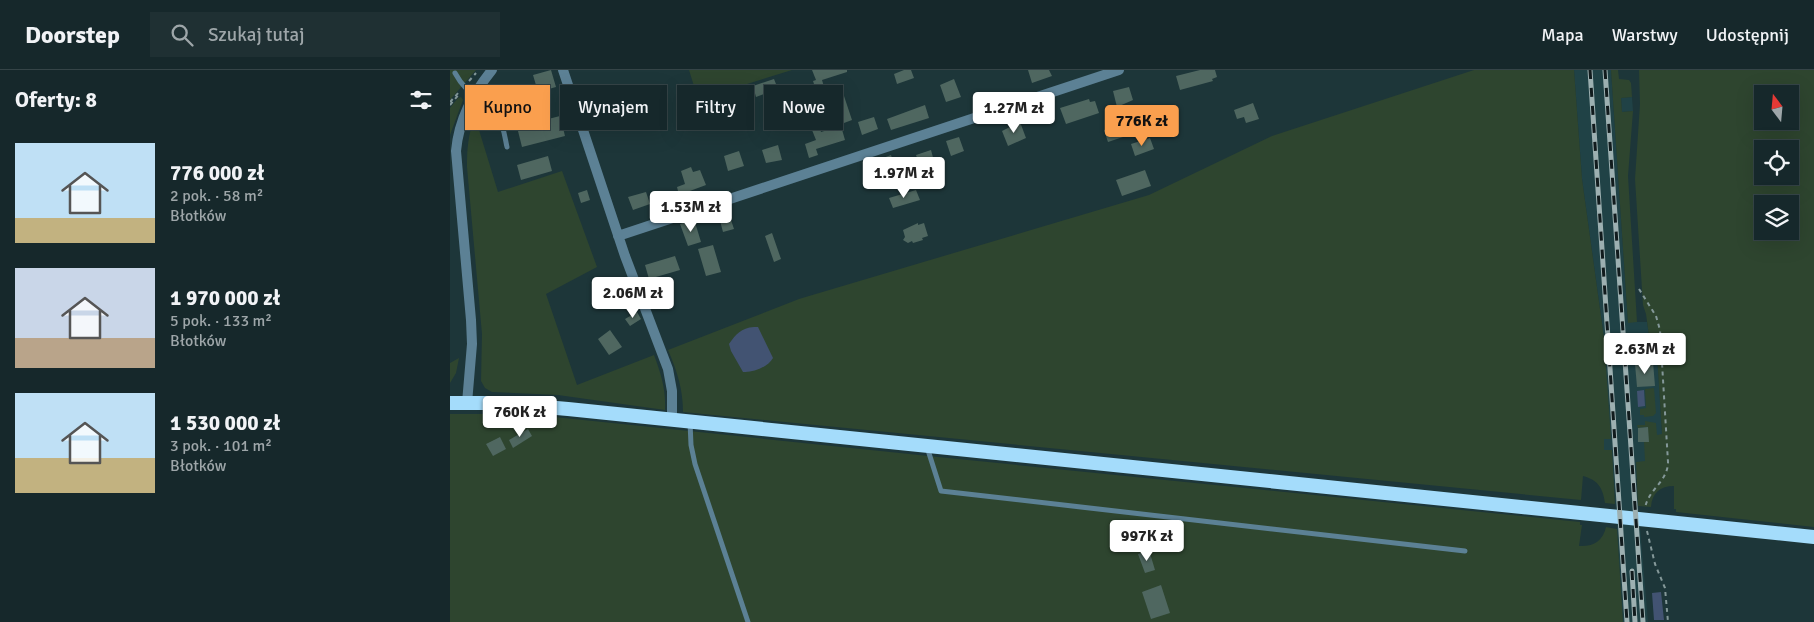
<!DOCTYPE html>
<html lang="pl">
<meta charset="utf-8">
<style>
:root{--surface:#16282b;--page:#1f3033;--text:#f1f3f6;--muted:#9ea6a9;--line:#354447;--accent:#fa9f4e}
body{margin:0;font-family:Signika,sans-serif;background:var(--page);color:var(--text);height:100vh;display:flex;flex-direction:column;font-size:19px;white-space:nowrap}
*{box-sizing:border-box;margin:0}
p{font-size:16px;color:var(--muted)}
.icon{flex:none;width:28px;height:28px;fill:none;stroke:currentColor;stroke-width:2;stroke-linecap:round;stroke-linejoin:round}
.map{position:relative;flex:1;overflow:hidden}
.details{display:flex;flex-direction:column;background:var(--surface);width:450px}
.details>*{flex:none}
.hud{position:absolute;left:15px;top:15px;width:475px;height:45px;display:flex;gap:10px}
.needle{width:32px;rotate:344deg}
.fabs{position:absolute;left:1304px;top:15px;display:grid;gap:10px}
.fabs a{display:grid;place-items:center;width:45px;height:45px;border-radius:0px;background:var(--surface);box-shadow:0 5px 20px #0002,0 0 0 1px var(--line);font-size:25px}
.price{position:absolute;translate:-50% -42px;padding:0 11px;border-radius:5px;background:#fff;color:#222;font-size:16px;line-height:32px;filter:drop-shadow(0 1px 2px #0008)}
.price::after{content:'';position:absolute;left:50%;top:30px;width:15px;height:11px;margin-left:-8px;background:inherit;clip-path:polygon(0 0,100% 0,50% 100%)}
.price.current{background:var(--accent);color:#111}
ul{padding:0;list-style:none}
li{display:flex;align-items:center;gap:15px;height:125px;padding:0 15px}
li span{display:grid;place-items:center;flex:none;width:140px;height:100px;border-radius:0px;color:#555}
li>.icon{margin-inline-start:auto}
span .icon{width:60px;height:60px;fill:#fffc;stroke-width:1}
li b{font-size:21px}
h2{display:flex;justify-content:space-between;align-items:center;height:60px;padding:0 15px;font-size:21px}
.pill{padding:0 18px;border-radius:0px;background:var(--surface);box-shadow:0 5px 20px #0002,0 0 0 1px var(--line);font-size:18px;line-height:45px}
.pill.current{background:var(--accent);color:#111}
header{display:flex;align-items:center;gap:30px;box-sizing:border-box;height:70px;padding:0 25px;background:var(--surface);border-bottom:1px solid var(--line)}
header strong{font-size:24px}
nav{display:flex;gap:28px;margin-inline-start:auto;font-size:18px}
.search{width:350px;height:45px;background:var(--page);display:flex;align-items:center;gap:12px;box-sizing:border-box;padding:0 18px;border-radius:0px;color:var(--muted);font-size:19px}
main{display:flex;flex:1;min-height:0}
.map>svg:first-child{display:block}
</style>
<header>
<strong>Doorstep</strong>
<div class="search"><svg class="icon" aria-label="search" viewBox="0 0 24 24"><circle cx="10" cy="10" r="6"/><path d="M15 15l6 6"/></svg>Szukaj tutaj</div>
<nav><a>Mapa</a><a>Warstwy</a><a>Udostępnij</a></nav>
</header>
<main>
<section class="details">
<h2>Oferty: 8<svg class="icon" aria-label="filters" viewBox="0 0 24 24"><path d="M4 7h16M4 17h16"/><circle cx="9" cy="7" r="2"/><circle cx="15" cy="17" r="2"/></svg></h2>
<ul>
<li><span style="background:linear-gradient(#bfe0f5 75%,#c2b280 0)"><svg class="icon" aria-label="home" viewBox="0 0 24 24"><path d="M3 11l9-7 9 7M6 9v11h12V9"/></svg></span><div><b>776 000 zł</b><p>2 pok. · 58 m²</p><p>Błotków</p></div></li>
<li><span style="background:linear-gradient(#c9d6e8 70%,#b9a48a 0)"><svg class="icon" aria-label="home" viewBox="0 0 24 24"><path d="M3 11l9-7 9 7M6 9v11h12V9"/></svg></span><div><b>1 970 000 zł</b><p>5 pok. · 133 m²</p><p>Błotków</p></div></li>
<li><span style="background:linear-gradient(#bfe0f5 65%,#c2b280 0)"><svg class="icon" aria-label="home" viewBox="0 0 24 24"><path d="M3 11l9-7 9 7M6 9v11h12V9"/></svg></span><div><b>1 530 000 zł</b><p>3 pok. · 101 m²</p><p>Błotków</p></div></li>
</ul>
</section>
<div class="map">
<svg width="1364" height="552" viewBox="0 0 1364 552">
<rect width="100%" height="100%" fill="#1d3639"/>
<path fill="#204246" d="M1124,0h37l17,252h19l2,14 7,-1 8,131 -28,13 12,143h-25l-9,-140 -9,1 -5,-76 4,-69 -22,-159z
M1182,27l1,14 -11,1 -1,-14z"/>
<path fill="#2e452f" fill-rule="evenodd" d="M0,0h26l-26,30z
M239,0h103l-94,29z
M1024,0h100l8,109 22,159 7,101h-7v11h8l3,54 -10,-1c-2,-15 -7,-23 -22,-27l-2,24 -898,-88c0,-23 -6,-41 -15,-62l131,-51 350,-104 123,-59z
M1161,0h7l1,9 10,1 2,3 1,14 -11,1 1,14 11,-1 -5,65 9,146 -9,1z
M1189,0h175v457l-138,-15v-3h-2v-23c-14,0 -22,7 -23,21l-13,-1 -2,-44 9,-1 -1,-19h4v-15l-10,1 -1,-3h8v-4l11,2 1,12 5,-1 -5,-80 -8,-18 -3,-22 -3,-9 -8,-126 5,-75zM1312,24h28v27h-28zM1312,79h28v27h-28zM1312,134h28v27h-28z
M11,27l2,3 -13,35v-27l8,-10z
M25,47l23,75 64,-21 35,96 -51,27 31,91 77,-30c7,19 12,34 11,55l-107,-15 -66,-3 -7,-4 -4,-7 1,-47 -15,-167c0,-18 1,-33 8,-50z
M9,288l-3,15 -6,10v-20z
M1204,318l2,25 -3,3 -9,1v-2h-4v-6l6,-1 -1,-19z
M0,344h70l44,4 374,39 642,65v3h2l-3,21c14,1 24,-5 27,-19l11,2 6,93h-1173z"/>
<path fill="#425372" d="M304,257h4l15,31c-5,9 -20,15 -30,14l-12,-21 -2,-7c7,-10 12,-16 25,-17z
M1194,320l1,16 -7,1 -1,-16z
M1211,522l3,28h-10l-2,-27z"/>
<path fill="#4f6760" d="M101,0l5,17 -18,5 -5,-17z
M362,0h35v2l-25,8 6,20 -8,2 -7,-21 3,-1z
M454,0h7l3,8 -17,6 -3,-10z
M578,0h21l3,6 -20,7z
M750,0h15l2,7 -5,2 1,2 -33,9 -4,-14z
M324,9l4,10 -22,8 -3,-11z
M504,9l7,18 -15,5 -6,-17z
M679,17l4,13 -16,7 -4,-16z
M330,22l9,25 -8,3 -8,-24z
M394,26l8,24 -8,3 -8,-25z
M639,29l1,3 5,-1 4,12 -33,11 -6,-16z
M803,33l6,16 -13,4 -2,-6 -7,2 -3,-9z
M475,35l4,13 -38,12 -4,-11z
M365,42l6,20 20,-6 4,14 -29,9 2,6 -9,3 -4,-14 11,-4 -10,-25z
M110,46l5,20 -43,11 -5,-20z
M424,47l4,12 -16,6 -4,-13z
M570,52l6,16 -18,8 -6,-15z
M682,52l3,11 -27,9 -4,-12z
M509,67l5,14 -13,5 -5,-15z
M700,68l4,11 -19,7 -4,-12z
M328,75l4,15 -16,3 -4,-13z
M481,80l4,15 -14,4 -5,-14z
M289,81l5,15 -16,5 -4,-15z
M441,85l7,21 -9,3 -6,-21z
M98,86l4,15 -31,9 -4,-15z
M241,97l2,5 7,-2 6,15 -27,10 -2,-8 8,-3 -4,-13z
M695,100l6,16 -29,10 -6,-16z
M137,120l3,10 -9,3 -3,-10z
M466,120l4,10 -27,8 -4,-10z
M196,122l4,12 -17,6 -5,-13z
M279,144l5,15 -11,3 -4,-15z
M244,149l7,23 -13,4 -8,-22z
M468,153v2l6,-2 4,13 -6,2 1,2 -10,3 -1,-2 -4,2 -5,-3 2,-3 -2,-7z
M322,163l9,26 -7,3 -9,-26z
M263,175l8,27 -15,4 -8,-27z
M225,186l5,14 -31,9 -4,-14z
M187,242l4,7 -11,7 -5,-7z
M160,260l12,17 -13,8 -11,-16z
M1203,292l2,24 -18,1 -2,-23z
M1198,357l1,15h-11v-14z
M78,359l4,7 -19,12 -4,-8z
M50,367l6,12 -13,7 -7,-12z
M699,480l6,20 -10,3 -7,-19z
M711,515l9,28 -19,6 -9,-27z"/>
<g fill="none" stroke-linecap="round" stroke-linejoin="round">
<path stroke="#849899" stroke-width="2" stroke-dasharray="4 4" stroke-linecap="butt" d="M19,11l7,-8
M0,32l9,-10
M0,35l10,-12
M1189,219l17,27 4,14 8,132c0,20 -21,28 -23,47
M1197,461l8,33 10,24 3,34"/>
<path stroke="#5c8195" stroke-width="5" d="M5,3c11,21 30,30 44,47 5,6 6,19 8,27
M240,352l1,23 4,19 53,158
M477,377l14,44 524,60"/>
<path stroke="#5c8195" stroke-width="10" d="M113,0l62,186 43,113 4,22v29
M168,166l501,-166"/>
<path stroke="#5c8195" stroke-width="10" d="M17,333l5,-59 -1,-24 -15,-169c3,-32 16,-56 36,-81"/>
<path stroke="#a4dcfb" stroke-width="14" d="M0,333h50l68,6 1246,128"/>
<defs>
<path id="rail" d="M1140,0l37,552
M1155,0l38,552
M1182,501l3,51"/>
</defs>
<use href="#rail" stroke="#9db0b1" stroke-width="5"/>
<use href="#rail" stroke="#111b1d" stroke-width="3" stroke-dasharray="9" stroke-linecap="butt"/>
</g>
</svg>
<div class="fabs">
<a><svg class="needle" viewBox="-14 -14 28 28"><path d="M0-13l5 13h-10z" fill="#e53935"/><path d="M0 13l5-13h-10z" fill="#9ea6a9"/></svg></a>
<a><svg class="icon" aria-label="locate" viewBox="0 0 24 24"><circle cx="12" cy="12" r="6"/><path d="M12 2v4M12 18v4M2 12h4M18 12h4"/></svg></a>
<a><svg class="icon" aria-label="layers" viewBox="0 0 24 24"><path d="M12 4l9 5-9 5-9-5zM3 14l9 5 9-5"/></svg></a>
</div>
<b class="price" style="left:564px;top:64px">1.27M zł</b>
<b class="price current" style="left:692px;top:77px">776K zł</b>
<b class="price" style="left:454px;top:129px">1.97M zł</b>
<b class="price" style="left:241px;top:163px">1.53M zł</b>
<b class="price" style="left:183px;top:249px">2.06M zł</b>
<b class="price" style="left:1195px;top:305px">2.63M zł</b>
<b class="price" style="left:70px;top:368px">760K zł</b>
<b class="price" style="left:697px;top:492px">997K zł</b>
<div class="hud">
<a class="pill current">Kupno</a>
<a class="pill">Wynajem</a>
<a class="pill">Filtry</a>
<a class="pill">Nowe</a>
</div>
</div>
</main>
